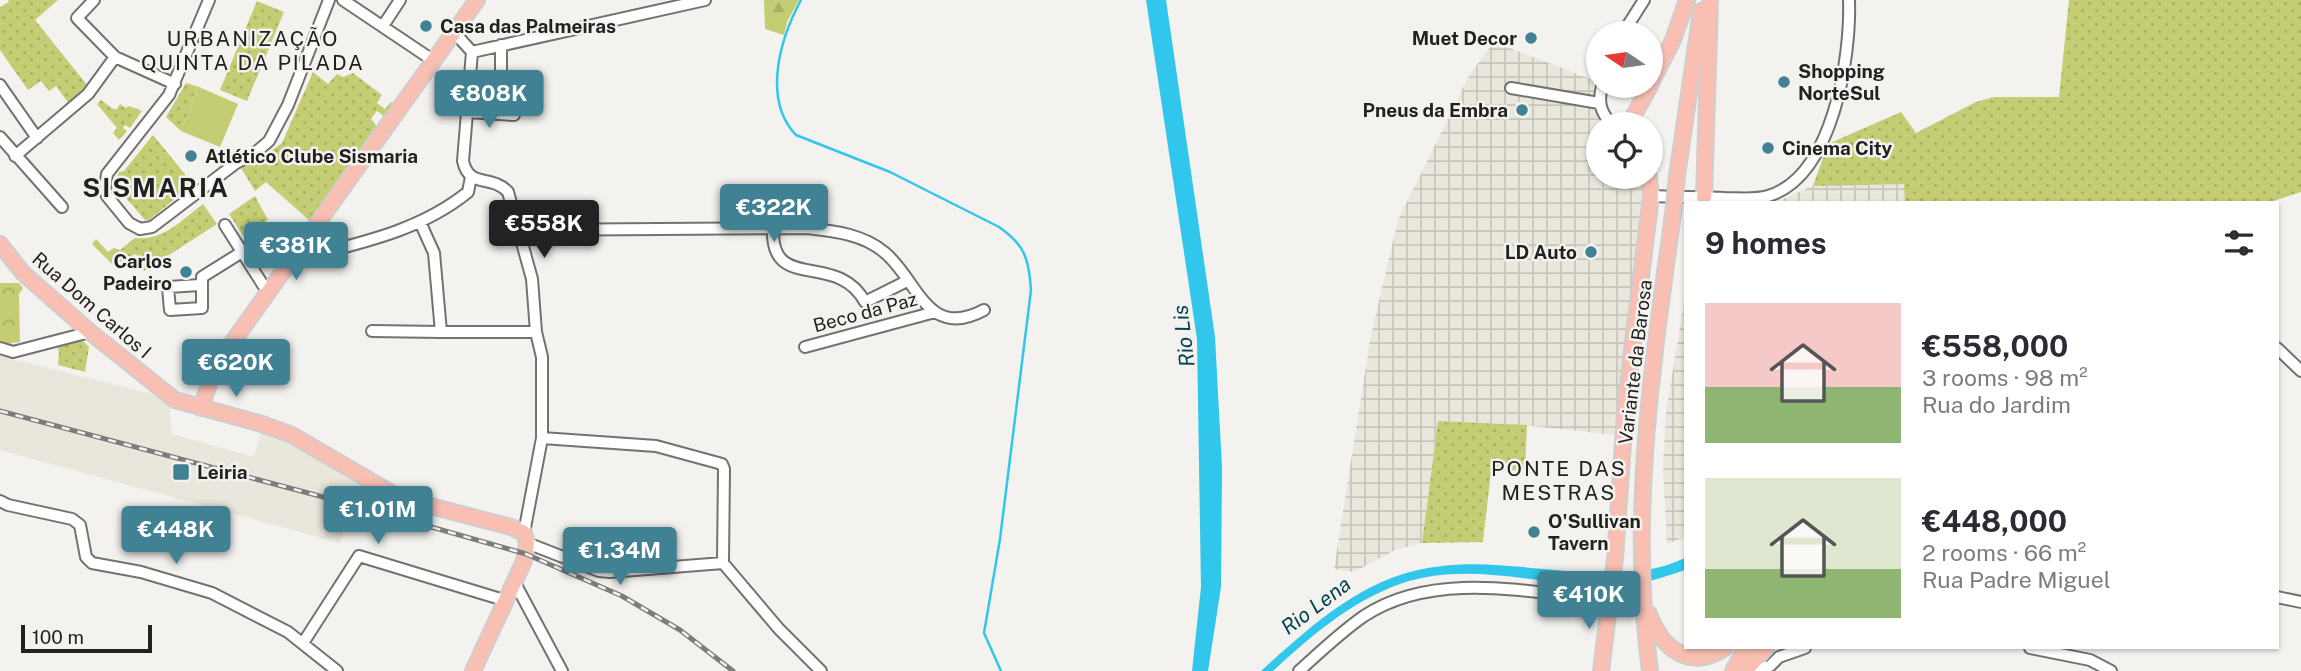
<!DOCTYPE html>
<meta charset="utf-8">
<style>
:root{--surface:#fff;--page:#f2f2f3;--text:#2b2b33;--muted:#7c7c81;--accent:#408193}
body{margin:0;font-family:"Public Sans",sans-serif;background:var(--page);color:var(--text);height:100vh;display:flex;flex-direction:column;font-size:26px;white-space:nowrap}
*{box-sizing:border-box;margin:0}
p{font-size:23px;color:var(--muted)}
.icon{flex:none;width:38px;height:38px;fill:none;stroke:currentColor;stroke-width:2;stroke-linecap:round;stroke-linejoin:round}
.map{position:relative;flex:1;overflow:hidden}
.details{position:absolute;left:1684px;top:201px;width:595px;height:448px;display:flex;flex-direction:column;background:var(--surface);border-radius:0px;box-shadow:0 2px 5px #0004}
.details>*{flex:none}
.needle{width:46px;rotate:283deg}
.controls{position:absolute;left:1586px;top:21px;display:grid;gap:14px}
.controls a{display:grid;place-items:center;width:77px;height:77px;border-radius:50%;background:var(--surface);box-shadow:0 2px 5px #0004;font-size:35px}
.scale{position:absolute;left:21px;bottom:18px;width:131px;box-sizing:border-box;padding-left:7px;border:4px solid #212120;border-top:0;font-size:19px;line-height:24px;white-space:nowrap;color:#212120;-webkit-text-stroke:5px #f3f2ee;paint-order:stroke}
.price{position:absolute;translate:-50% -60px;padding:0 16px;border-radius:7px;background:var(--accent);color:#fff;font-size:23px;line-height:46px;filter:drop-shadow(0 2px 4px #0008)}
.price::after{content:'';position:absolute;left:50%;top:42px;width:21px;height:16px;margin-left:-10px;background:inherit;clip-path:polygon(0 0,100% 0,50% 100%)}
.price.on{background:#222;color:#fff}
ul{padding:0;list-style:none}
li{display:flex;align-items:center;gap:21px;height:175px;padding:0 21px}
li span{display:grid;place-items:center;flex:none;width:196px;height:140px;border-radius:0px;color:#555}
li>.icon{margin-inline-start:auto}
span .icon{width:84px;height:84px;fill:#fffc;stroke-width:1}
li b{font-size:30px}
h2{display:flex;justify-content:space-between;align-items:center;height:84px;padding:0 21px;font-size:30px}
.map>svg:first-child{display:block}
</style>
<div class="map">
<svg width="2301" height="671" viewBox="0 0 2301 671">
<defs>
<pattern id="industrial-grid" width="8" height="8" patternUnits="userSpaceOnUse" patternTransform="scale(1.75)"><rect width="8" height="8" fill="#e9e6db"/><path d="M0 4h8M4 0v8" fill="none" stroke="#c8c5bc"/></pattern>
<pattern id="grass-dots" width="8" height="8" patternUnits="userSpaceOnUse" patternTransform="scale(1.75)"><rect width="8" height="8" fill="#c4cd73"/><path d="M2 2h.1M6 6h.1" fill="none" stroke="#a8b063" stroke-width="1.8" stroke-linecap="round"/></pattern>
<pattern id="forest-firs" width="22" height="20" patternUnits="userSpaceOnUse" patternTransform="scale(1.75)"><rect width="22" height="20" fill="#c4cd73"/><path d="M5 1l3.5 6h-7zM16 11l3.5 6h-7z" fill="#a8b063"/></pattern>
<pattern id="park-crowns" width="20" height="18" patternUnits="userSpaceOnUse" patternTransform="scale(1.75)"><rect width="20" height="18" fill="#c4cd73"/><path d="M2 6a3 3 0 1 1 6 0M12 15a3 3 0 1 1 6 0" fill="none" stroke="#a8b063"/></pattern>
</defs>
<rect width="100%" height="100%" fill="#f3f2ee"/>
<path fill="#e9e6db" d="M0,356l156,39 14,11 2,28 82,23 7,-25 49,19 80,54 37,10 -4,16 -74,-18 -9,30 -340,-93z"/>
<path fill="url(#industrial-grid)" d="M1494,42l99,38 3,34 4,10h-2v53h42l2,10 -1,31 -25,217 -95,-10 -83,-4 -16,122 -27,7 -41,22 -20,-3 37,-234 27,-115 72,-146z
M1905,184v19h-131l41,-18z
M1685,295v242l-18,7 -4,-78 3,-53z"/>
<path fill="url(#grass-dots)" d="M8,0h50l-23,20 53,66 -18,19 -14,-19 -7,5 -8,-10 -13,9 -28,-40v-43l9,-5z
M2069,0h232v192l-34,11h-362l-1,-19 -91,2 15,-42 73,-32 15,21 60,-31 18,-5h65z
M257,1l27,11 -37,89 -27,-11z
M313,72l15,12 9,-10 6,3 10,-4 29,22 -5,8 8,6 6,-7 3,2 -9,13 -8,-6 -6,8 6,8 -67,94 -44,-39 -11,9 -14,-23 29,-16 12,-9z
M186,83l13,4 -18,44 -15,-14z
M101,100l12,9h4l3,-5 6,4 3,-2 13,5 -12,17 -5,-3 -2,3 4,3 -8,9 -6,-7 4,-5 -20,-24z
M153,135l40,49 -44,36h-4l-31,-36 5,-12 5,-1z
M255,196l13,24 -25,16 -14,-22z
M203,204l14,20 -73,47 -8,-17 -23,11 -21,-21 4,-5 12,13 6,-4 6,2 15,-12c28,3 47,-18 68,-34z
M79,337l10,10 -4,25 -27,-7 1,-13 -2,-8z
M1438,421l89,4 -2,45 -34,1 -8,71 -61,1z"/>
<path fill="url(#forest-firs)" d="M764,0h35l-12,22 -3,13 -19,-6z"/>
<path fill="url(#park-crowns)" d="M0,283h19l4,5 -4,6 1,48 -13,2 -7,-2z"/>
<path fill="#c4cd73" d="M199,87l39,17 -18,43 -39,-16z"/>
<path fill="#31c6eb" d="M1146,0h20l49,337 7,130 -1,120 -13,84h-16l9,-84 -4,-248z
M1685,558v12c-21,7 -44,15 -67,16 -72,2 -148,-27 -218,-2 -50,18 -89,52 -127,87h-12c53,-48 107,-98 181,-105 33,-4 69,0 102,3 48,5 96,10 141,-11z"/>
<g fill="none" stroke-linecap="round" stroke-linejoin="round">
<path stroke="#31c6eb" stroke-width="2.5" d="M801,0c-21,39 -39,99 -5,135l94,37 109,55c26,18 30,32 32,63l-31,249 -16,94 17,38"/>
<defs>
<path id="minor" d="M209,0l-40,95 -62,79 -2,15 2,7 22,27 11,6 12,-2 84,-64 19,-10 14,-12 19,-36 41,-105
M343,0l91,61
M383,26l17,-26
M454,32l18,20 -9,109c6,28 29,13 45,31l24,87 4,53 6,25v81l-18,95
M1623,33l21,-33
M472,52l233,-52
M115,57l60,27
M501,83v-38
M0,85l37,53
M1602,86c-4,16 -2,25 9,38
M1511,88l88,15
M467,112l47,3
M0,137l62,70
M15,156l73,-62 27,-37 -38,-39 17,-18
M1651,196c25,1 50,1 74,2 14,0 29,2 43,-2 65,-19 83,-139 81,-196
M225,225l38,60 6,5
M773,228c-3,66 64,22 92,74l42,-21
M519,230l288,-2c26,3 56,6 77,24 34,27 42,89 100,58
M294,255l8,3c58,-15 118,-27 166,-66l3,-15
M200,285l-32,2 2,23 32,-2v-31l40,-25
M372,331l69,1 -7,-79 -14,-31
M441,332h95
M805,347l130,-35
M0,348l13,4 77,-20
M2277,348l24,23
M542,438l114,8 66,18 2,5 -1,94 56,66 42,42
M0,501l8,4 64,14 8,6 6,32 6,6 49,9 71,21 76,39 49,39
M527,543l72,28 11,1 113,-9
M515,583l47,88
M2277,597l24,5
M303,643l56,-87 148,45
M2030,648l60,12 21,11
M1749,667l5,3 16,-4 9,-9 26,-9
M1299,671c21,-19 42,-39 65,-55 71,-47 168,-23 246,-15"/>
<path id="major" d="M1650,85l23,-45 14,-40
M1629,124l21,-38
M1677,176l24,-165
M1704,197l6,-197
M0,244l23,29 67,59 85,68 87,24 30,11 108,63 111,29 13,6 3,10 -3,18 -51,110
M201,408l12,-36 16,-25 248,-347
M1649,614c13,35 41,57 76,34
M1601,671l14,-113 11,-158 25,-204 -2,-19
M1650,671c-21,-153 2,-304 23,-456
M1733,671l13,-23
M1745,671l21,-23"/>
</defs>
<use href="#minor" stroke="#73726e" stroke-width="14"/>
<use href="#major" stroke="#cecece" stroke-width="18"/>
<use href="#minor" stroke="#fff" stroke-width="10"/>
<use href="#major" stroke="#fabfb3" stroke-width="14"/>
<defs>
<path id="rail" d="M0,411l361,96 165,47 96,42 58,34 53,41"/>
</defs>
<use href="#rail" stroke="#7d7c7a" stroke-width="5"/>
<use href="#rail" stroke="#f3f2ee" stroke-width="2.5" stroke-dasharray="8" stroke-linecap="butt"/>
<defs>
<path id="major-bridge" d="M1673,215l4,-39"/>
</defs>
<use href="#major-bridge" stroke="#cecece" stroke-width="18" stroke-linecap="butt"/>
<use href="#major-bridge" stroke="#fabfb3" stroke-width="14"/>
</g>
<g fill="#408193" stroke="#f3f2ee" stroke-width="2.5">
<circle cx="426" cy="26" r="7"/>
<circle cx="1531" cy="38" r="7"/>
<circle cx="1784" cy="82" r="7"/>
<circle cx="1522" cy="110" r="7"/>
<circle cx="1768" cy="148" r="7"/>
<circle cx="191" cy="156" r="7"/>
<circle cx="1591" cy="252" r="7"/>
<circle cx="186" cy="272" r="7"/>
<rect x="172" y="463" width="18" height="18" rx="3.5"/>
<circle cx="1534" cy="532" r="7"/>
</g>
<g text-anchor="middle" stroke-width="5" stroke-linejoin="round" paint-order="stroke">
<g font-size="19" font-weight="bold" fill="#212120" stroke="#f3f2ee" text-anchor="start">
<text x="440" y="33">Casa das Palmeiras</text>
<text x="1517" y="45" text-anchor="end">Muet Decor</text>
<text x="1798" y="78">Shopping<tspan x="1798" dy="22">NorteSul</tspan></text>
<text x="1508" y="117" text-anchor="end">Pneus da Embra</text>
<text x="1782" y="155">Cinema City</text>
<text x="205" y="163">Atlético Clube Sismaria</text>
<text x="1577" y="259" text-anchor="end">LD Auto</text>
<text x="172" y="268" text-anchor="end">Carlos<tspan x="172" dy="22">Padeiro</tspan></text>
<text x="197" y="479">Leiria</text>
<text x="1548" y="528">O'Sullivan<tspan x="1548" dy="22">Tavern</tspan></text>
</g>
<g font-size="19" fill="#212120" stroke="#f3f2ee">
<text transform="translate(92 305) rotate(41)" y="7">Rua Dom Carlos I</text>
<text transform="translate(865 312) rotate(-15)" y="7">Beco da Paz</text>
<text transform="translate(1635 362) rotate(-83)" y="7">Variante da Barosa</text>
</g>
<g font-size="21" letter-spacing="2" fill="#212120" stroke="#f3f2ee">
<text x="253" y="46">URBANIZAÇÃO<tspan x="253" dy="24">QUINTA DA PILADA</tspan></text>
<text x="1559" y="476">PONTE DAS<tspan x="1559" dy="24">MESTRAS</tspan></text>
</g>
<g font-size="21" font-style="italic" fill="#024352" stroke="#f3f2ee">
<text transform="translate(1184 336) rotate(-97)" y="7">Rio Lis</text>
<text transform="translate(1316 606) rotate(-37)" y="7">Rio Lena</text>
</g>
<g font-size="26" font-weight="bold" letter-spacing="2" fill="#212120" stroke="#f3f2ee">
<text x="156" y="197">SISMARIA</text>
</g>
</g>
</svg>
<div class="controls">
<a><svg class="needle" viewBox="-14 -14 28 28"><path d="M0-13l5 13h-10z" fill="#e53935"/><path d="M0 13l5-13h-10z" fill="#7c7c81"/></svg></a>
<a><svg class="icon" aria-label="locate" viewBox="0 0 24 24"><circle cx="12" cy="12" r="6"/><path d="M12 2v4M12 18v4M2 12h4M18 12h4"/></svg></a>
</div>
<div class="scale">100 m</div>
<b class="price" style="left:489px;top:130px">€808K</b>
<b class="price" style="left:774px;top:244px">€322K</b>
<b class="price on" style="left:544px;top:260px">€558K</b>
<b class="price" style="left:296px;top:282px">€381K</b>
<b class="price" style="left:236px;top:399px">€620K</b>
<b class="price" style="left:378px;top:546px">€1.01M</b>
<b class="price" style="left:176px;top:566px">€448K</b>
<b class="price" style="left:620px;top:587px">€1.34M</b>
<b class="price" style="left:1589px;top:631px">€410K</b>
<section class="details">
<h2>9 homes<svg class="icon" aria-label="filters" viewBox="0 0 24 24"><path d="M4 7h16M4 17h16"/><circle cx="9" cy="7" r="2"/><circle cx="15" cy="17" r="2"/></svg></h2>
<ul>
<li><span style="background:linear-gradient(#f6c9c9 60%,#8fb573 0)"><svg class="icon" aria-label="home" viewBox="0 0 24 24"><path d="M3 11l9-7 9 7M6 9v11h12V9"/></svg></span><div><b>€558,000</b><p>3 rooms · 98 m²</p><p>Rua do Jardim</p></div></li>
<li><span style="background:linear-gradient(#dfe7d0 65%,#8fb573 0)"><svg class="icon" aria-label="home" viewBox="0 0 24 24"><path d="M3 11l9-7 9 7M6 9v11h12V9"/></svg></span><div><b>€448,000</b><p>2 rooms · 66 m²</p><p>Rua Padre Miguel</p></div></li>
</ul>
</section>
</div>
